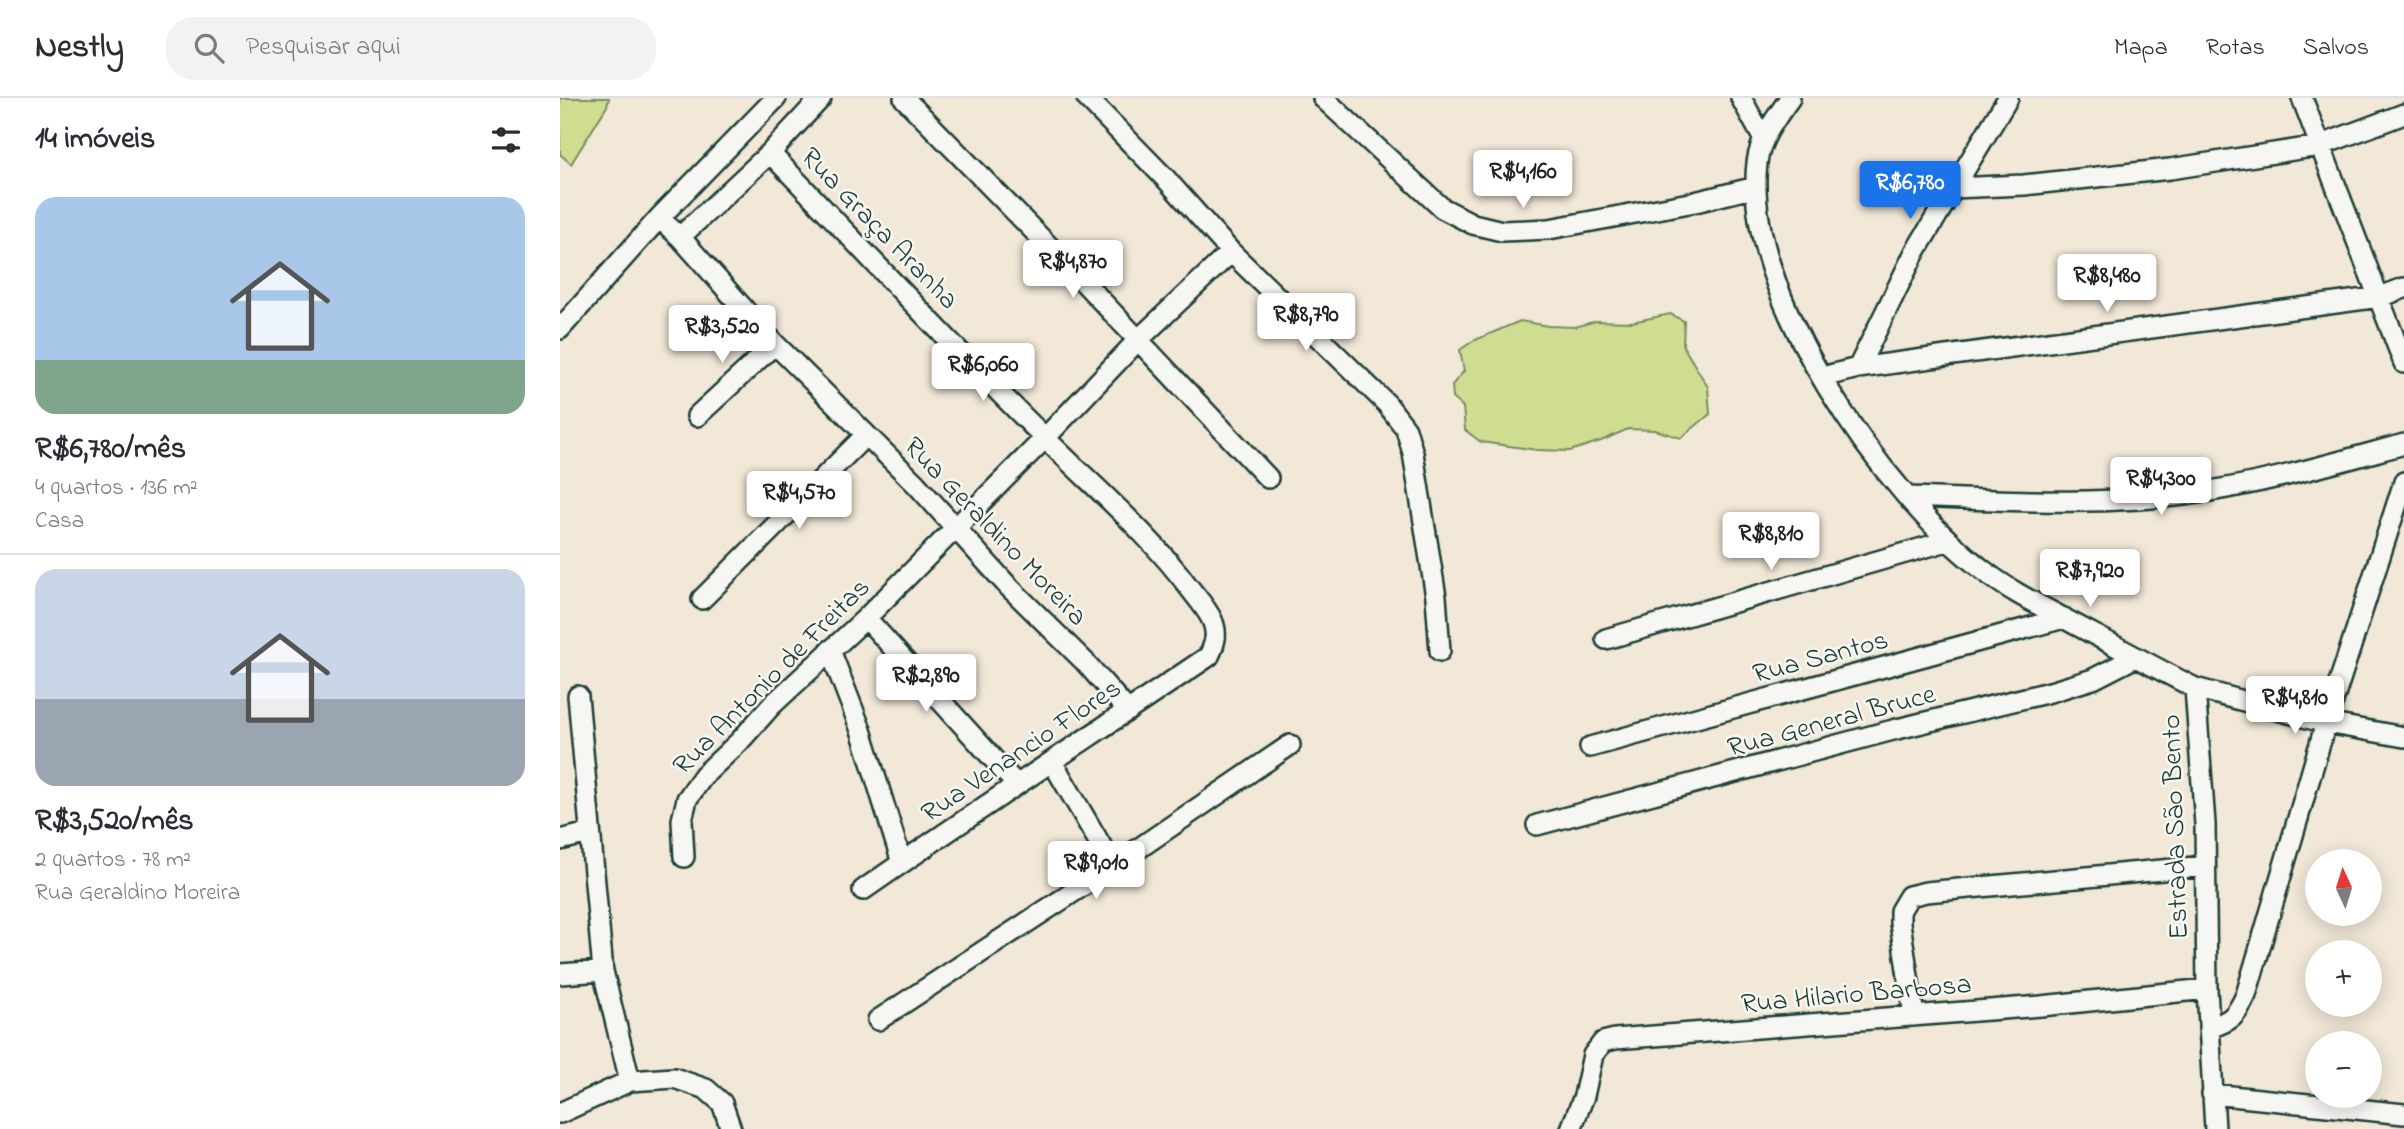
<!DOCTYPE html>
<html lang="pt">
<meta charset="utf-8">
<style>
:root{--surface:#fff;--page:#f2f2f3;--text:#2b2b33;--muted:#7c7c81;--line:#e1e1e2;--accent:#1a73e8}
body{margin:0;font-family:"Indie Flower",sans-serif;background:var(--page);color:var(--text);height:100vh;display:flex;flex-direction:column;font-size:26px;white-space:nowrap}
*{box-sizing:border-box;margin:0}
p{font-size:23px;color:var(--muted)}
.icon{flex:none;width:38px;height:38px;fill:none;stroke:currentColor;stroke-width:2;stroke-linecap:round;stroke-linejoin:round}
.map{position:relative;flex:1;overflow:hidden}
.side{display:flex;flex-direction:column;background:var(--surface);width:560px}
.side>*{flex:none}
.needle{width:46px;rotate:356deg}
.buttons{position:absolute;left:1745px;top:751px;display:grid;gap:14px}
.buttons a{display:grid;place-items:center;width:77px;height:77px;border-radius:50%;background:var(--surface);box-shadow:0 4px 18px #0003;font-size:35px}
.price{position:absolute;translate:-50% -60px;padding:0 16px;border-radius:7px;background:#fff;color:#222;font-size:23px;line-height:46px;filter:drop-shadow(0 2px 4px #0008)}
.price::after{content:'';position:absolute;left:50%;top:42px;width:21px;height:16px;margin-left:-10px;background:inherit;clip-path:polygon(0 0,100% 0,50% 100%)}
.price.selected{background:var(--accent);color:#fff}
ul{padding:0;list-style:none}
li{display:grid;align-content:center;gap:14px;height:371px;padding:0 35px}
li+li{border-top:2px solid var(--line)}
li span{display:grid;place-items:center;height:217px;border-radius:21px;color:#555}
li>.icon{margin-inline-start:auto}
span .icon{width:126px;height:126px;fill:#fffc;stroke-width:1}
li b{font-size:30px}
h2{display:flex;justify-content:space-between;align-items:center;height:84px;padding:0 35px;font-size:30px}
header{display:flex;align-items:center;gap:42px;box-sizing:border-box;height:98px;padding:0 35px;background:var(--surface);border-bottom:2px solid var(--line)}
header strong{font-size:33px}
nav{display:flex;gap:38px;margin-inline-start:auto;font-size:24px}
.search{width:490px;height:63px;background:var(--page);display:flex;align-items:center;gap:18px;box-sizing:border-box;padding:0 24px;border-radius:28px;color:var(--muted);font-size:26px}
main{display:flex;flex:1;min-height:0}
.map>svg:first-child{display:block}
</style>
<header>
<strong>Nestly</strong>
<div class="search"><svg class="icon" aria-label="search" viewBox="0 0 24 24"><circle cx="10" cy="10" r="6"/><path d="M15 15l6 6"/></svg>Pesquisar aqui</div>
<nav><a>Mapa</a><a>Rotas</a><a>Salvos</a></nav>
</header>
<main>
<section class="side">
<h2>14 imóveis<svg class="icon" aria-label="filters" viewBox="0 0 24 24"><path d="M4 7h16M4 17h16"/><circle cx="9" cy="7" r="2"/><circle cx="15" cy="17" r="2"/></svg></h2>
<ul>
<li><span style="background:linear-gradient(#a9c7e8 75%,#7fa58c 0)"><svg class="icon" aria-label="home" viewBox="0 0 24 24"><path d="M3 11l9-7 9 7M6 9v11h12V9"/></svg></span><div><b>R$6,780/mês</b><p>4 quartos · 136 m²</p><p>Casa</p></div></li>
<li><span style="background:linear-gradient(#c9d6e8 60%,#9aa5b1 0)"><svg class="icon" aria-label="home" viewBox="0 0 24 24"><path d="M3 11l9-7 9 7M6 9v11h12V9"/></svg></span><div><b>R$3,520/mês</b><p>2 quartos · 78 m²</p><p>Rua Geraldino Moreira</p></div></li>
</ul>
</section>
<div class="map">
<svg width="1844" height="1031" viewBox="0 0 1844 1031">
<rect width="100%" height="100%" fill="#f1e8d7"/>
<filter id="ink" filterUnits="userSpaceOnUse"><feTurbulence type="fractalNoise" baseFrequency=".0143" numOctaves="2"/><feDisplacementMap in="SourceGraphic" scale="14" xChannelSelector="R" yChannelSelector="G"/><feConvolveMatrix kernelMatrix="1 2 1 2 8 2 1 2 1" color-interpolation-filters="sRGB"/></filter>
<g filter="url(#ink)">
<path fill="#cfdd90" stroke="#778d62" stroke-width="2" d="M0,0h49l-2,8 -36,58 -11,-10z
M1110,216l14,7 -1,25 25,41 2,27 -29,24 -26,-8 -27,-1 -27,12 -31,10 -33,-1 -56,-8 -16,-12 -2,-23 -10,-9 -1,-13 12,-14 -4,-21 13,-9 47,-20 28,5 27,1 21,-6 36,1z"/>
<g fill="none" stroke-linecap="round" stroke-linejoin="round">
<defs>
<path id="minor" d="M344,0l175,179 189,201
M527,0l79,81 65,73 156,152 19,25 7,24 23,144 4,54
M763,0l119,110 31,16 29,7 47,-2 146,-27 61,-15
M1181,0l22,40
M1230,0c-14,20 -30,40 -33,65 -15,130 127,332 226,407 25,20 54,34 82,49 43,23 87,47 130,69l10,136 2,165 8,140
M1742,0l102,265
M210,55c92,95 182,194 277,287 49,49 103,94 144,150 7,9 16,19 21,30 6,13 3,24 -3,36 -115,78 -232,154 -346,234
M1392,90l72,-3 146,-16 149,-23 85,-32
M99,120l21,19 95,107 141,140 91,101 78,77 43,49
M120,139l90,-84 51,-55
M0,231l99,-111 117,-120
M1298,270l57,-116 93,-154
M1262,279l36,-9 522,-71 24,-9
M137,318l78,-72
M1348,399c95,3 189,9 283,-3 72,-10 143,-31 213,-50
M142,501l164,-164
M306,520l150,166
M1046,541l341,-98
M270,552l31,80 41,133
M1635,590l131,35 78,14
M18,598l25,275 27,110
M1030,649l474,-129
M493,665l60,103
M977,727l356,-95 157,-38 43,-13 43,-22
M0,742l29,-7
M124,759l-2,-37 5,-21 17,-24 35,-33 33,-37 94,-87 179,-180 93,-98 93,-88
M0,876l43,-3
M1354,918l-14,-93v-12l9,-15 17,-4 279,-26
M318,922l235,-154 177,-121
M1649,930c22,-7 27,-11 37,-33l80,-272 78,-241
M1652,996l192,20
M0,1015l70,-32 44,-3 32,11 16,14 9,26
M1011,1031l13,-33 9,-41 10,-13 12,-3 426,-33 166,-17"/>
</defs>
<use href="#minor" stroke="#1f3d34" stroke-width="24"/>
<use href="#minor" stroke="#f6f6f2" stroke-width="19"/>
</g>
</g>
<g text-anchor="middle" stroke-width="5" stroke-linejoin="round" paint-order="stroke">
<g font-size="28" fill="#1f3d34" stroke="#f6f6f2">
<text transform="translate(321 129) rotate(46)" y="10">Rua Graça Aranha</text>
<text transform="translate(437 432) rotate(46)" y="10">Rua Geraldino Moreira</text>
<text transform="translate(1260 557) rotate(-15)" y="10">Rua Santos</text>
<text transform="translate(210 577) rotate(-45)" y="10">Rua Antonio de Freitas</text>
<text transform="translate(1271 621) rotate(-15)" y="10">Rua General Bruce</text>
<text transform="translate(460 651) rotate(-34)" y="10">Rua Venancio Flores</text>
<text transform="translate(1613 729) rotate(-92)" y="10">Estrada São Bento</text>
<text transform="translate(1296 894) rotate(-5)" y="10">Rua Hilario Barbosa</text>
</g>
</g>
</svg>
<div class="buttons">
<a><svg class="needle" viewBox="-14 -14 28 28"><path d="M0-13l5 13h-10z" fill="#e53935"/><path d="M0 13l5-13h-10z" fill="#7c7c81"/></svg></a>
<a>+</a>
<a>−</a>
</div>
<b class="price" style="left:963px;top:112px">R$4,160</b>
<b class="price selected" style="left:1350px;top:123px">R$6,780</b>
<b class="price" style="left:513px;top:202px">R$4,870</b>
<b class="price" style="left:1547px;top:216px">R$8,480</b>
<b class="price" style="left:746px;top:255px">R$8,790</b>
<b class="price" style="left:162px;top:267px">R$3,520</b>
<b class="price" style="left:423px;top:305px">R$6,060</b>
<b class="price" style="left:1601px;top:419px">R$4,300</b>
<b class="price" style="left:239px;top:433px">R$4,570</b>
<b class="price" style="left:1211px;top:474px">R$8,810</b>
<b class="price" style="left:1530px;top:511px">R$7,920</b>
<b class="price" style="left:366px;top:616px">R$2,890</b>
<b class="price" style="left:1735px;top:638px">R$4,810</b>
<b class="price" style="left:536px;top:803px">R$9,010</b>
</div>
</main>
